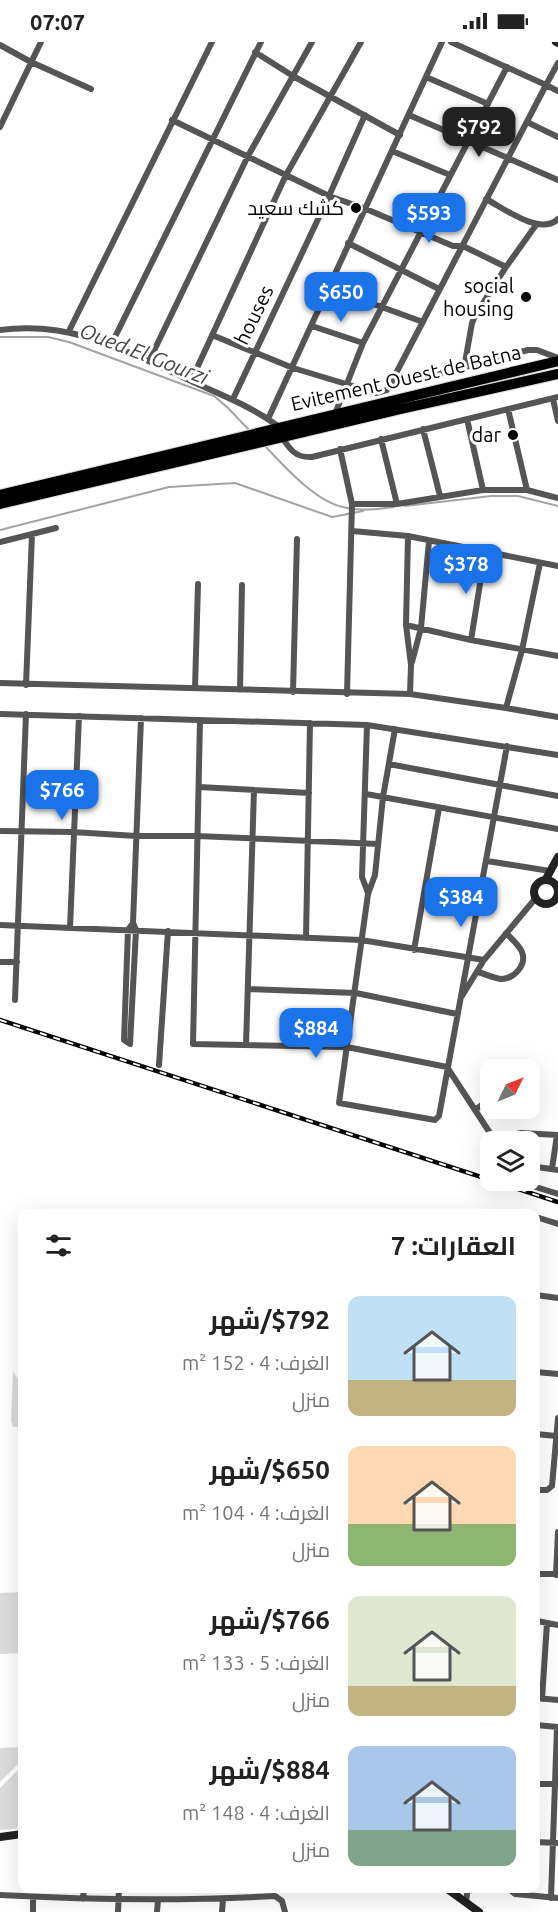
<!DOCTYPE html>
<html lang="ar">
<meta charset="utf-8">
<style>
:root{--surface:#fff;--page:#f2f2f2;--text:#222;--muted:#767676;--accent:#1a73e8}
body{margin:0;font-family:Ubuntu,Cairo,sans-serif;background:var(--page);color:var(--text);direction:rtl;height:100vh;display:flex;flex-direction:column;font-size:22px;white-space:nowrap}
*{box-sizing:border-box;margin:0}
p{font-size:20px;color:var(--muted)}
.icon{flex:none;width:33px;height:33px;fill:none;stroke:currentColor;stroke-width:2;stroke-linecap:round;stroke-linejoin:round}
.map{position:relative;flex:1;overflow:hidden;direction:ltr}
.side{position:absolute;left:18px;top:1167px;width:522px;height:684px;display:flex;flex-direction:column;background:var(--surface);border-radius:12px;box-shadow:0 6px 24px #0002;direction:rtl}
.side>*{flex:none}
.needle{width:39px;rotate:47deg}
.tools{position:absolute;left:480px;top:1017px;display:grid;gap:12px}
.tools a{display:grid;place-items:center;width:60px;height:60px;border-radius:12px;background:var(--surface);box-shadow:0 6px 24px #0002;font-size:30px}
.price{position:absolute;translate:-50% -51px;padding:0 14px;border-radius:12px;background:var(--accent);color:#fff;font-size:20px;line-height:39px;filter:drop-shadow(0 2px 3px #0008)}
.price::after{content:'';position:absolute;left:50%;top:36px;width:18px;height:14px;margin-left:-9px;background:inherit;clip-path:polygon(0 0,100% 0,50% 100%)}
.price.active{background:#222;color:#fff}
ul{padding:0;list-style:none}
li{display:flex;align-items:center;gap:18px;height:150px;padding:0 24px}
li span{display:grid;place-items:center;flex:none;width:168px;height:120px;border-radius:12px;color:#555}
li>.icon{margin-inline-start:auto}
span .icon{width:72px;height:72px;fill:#fffc;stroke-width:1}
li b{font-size:26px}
h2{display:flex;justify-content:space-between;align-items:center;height:72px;padding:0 24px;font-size:26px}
.status{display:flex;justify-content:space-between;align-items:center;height:42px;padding:0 30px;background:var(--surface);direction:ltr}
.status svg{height:16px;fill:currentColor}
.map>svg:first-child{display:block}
</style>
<div class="status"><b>07:07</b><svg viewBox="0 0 49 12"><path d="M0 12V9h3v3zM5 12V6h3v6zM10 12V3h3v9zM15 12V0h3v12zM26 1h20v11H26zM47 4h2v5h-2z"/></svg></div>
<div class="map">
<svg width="558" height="1870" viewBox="0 0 558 1870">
<rect width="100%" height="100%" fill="#fff"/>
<path fill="#dcdcdc" d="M13,1329l9,15v41h-9l-2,-6z
M21,1550l1,61 -22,1v-61z
M22,1705v13l-22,22v-34z
M22,1724v62l-22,2v-42z"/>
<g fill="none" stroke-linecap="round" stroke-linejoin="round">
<path stroke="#a3a3a3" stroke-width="2" d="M0,295h48l21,5 110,41 35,13 14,12 23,24
M264,403c20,21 53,59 83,63 16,3 31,1 47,-1
M405,464l86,-10h27l40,10
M0,488l169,-43 66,-4 97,34 31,-6"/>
<defs>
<path id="highway" d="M0,453l558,-134
M0,462l401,-95 157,-35"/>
</defs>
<use href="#highway" stroke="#dbdbdb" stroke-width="12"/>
<path stroke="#555" stroke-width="6" d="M0,3l31,17 60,27
M255,10l38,24 107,59
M558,21l-12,22 12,6
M426,35l62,27
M409,73l149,65
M172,78l157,76 37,13 87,37h10l43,21
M527,80l31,15
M0,85l41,-85
M392,109l58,24
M486,157c19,10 54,37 72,20
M348,201l91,46
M329,246l94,34
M312,284l51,17
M0,288c73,-10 128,22 193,52 29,13 59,25 85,44
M69,289l143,-289
M212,293l81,33 83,25 11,-3 4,-7 30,-4 107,-29h9l21,8
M111,303l150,-303
M149,319l99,-205 64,-114
M464,326l8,-45 4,-9 30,-47 30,-42
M191,339l95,-206 75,-133
M391,341l155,-298 -95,-43
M233,357l96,-203 36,-81
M553,357l5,22
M508,367l19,81
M335,372l28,-71 144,-276
M268,377l174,-377
M467,377l16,71
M423,387l17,67
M282,395c8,13 14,21 30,20l246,-60
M381,397l16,65
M340,407l12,55h45l86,-14h44l31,8
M352,489l56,5 150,30
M408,494l-2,89 5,40 -1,29
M0,500l56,-14
M406,583l65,15 87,16
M471,598l14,-87
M412,620l9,-34 8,-87
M0,641l410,11 96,14 52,9
M26,643l6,-151
M195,646l3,-104
M240,648l2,-105
M293,650l4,-153
M347,652l5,-190
M506,666l16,-58 18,-87
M0,672l367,11 191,30
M200,678l-7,324 154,3 100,20 43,66 7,6 24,-6 37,2
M367,683l-5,152 6,16
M395,687l-12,68 -8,78 -7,19 -29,209 96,17 4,-4 68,-370
M389,722l169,32
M199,745l110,6
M366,752l192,35
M0,789l73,1 63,4h61l181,8
M487,819l63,10
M133,881l3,7 -6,114 -6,-4 4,-110 5,-7 8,-205
M0,883l361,15 123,20
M70,886l9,-212
M306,896l4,-215
M414,908l25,-142
M0,920h17
M478,930c7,2 15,6 23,7 13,0 26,-14 21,-27 -3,-7 -11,-14 -16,-19
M248,947l108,4 101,21
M462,954l22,-36 51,-61
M15,958l11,-286
M246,1003l8,-255
M159,1023l9,-134
M475,1068l15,-11
M530,1124l28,4
M552,1127l5,-34
M513,1138l45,14
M536,1175l22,7
M536,1253l22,3
M536,1330l22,2
M536,1392l20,2
M536,1448h11l5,-4 6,-68
M536,1532h22
M556,1533l2,-43
M537,1579l21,4
M536,1656l22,2
M542,1657l5,-76
M536,1683l22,2
M536,1742h20
M536,1800l22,1
M508,1846l7,6 43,4
M0,1853c92,5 183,6 275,1l7,5 3,11
M551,1856l6,-171
M83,1857l1,-11
M466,1859l2,-13
M33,1870v-15
M118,1870l1,-24
M157,1870l1,-12
M222,1870l1,-13"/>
<path stroke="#222" stroke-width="8" d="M556,0l2,1
M546,837l12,-22
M534 850a12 12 0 1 1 24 0a12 12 0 1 1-24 0Z
M0,1795l22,-3
M446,1846l33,24"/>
<use href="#highway" stroke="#000" stroke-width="10"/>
<defs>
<path id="rail" d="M0,978l558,182"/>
</defs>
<use href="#rail" stroke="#000" stroke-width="4.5"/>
<use href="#rail" stroke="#fff" stroke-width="2" stroke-dasharray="7" stroke-linecap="butt"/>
</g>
<g fill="#000" stroke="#fff" stroke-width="2">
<circle cx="356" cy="166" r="6"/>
<circle cx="526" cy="255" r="6"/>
<circle cx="513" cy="393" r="6"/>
</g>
<g text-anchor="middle" stroke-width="6" stroke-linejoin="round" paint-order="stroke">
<g font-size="20" fill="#000" stroke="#fff" text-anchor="end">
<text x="344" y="173">كشك سعيد</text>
<text x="514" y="251">social<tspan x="514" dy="23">housing</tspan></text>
<text x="501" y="400">dar</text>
</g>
<g font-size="20" fill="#000" stroke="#fff">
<text transform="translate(254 273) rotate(-64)" y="7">houses</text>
<text transform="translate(406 336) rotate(-13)" y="7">Evitement Ouest de Batna</text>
</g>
<g font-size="21" font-style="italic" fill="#444" stroke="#fff">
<text transform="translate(144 312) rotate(21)" y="7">Oued El Gourzi</text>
</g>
</g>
</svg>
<div class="tools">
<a><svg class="needle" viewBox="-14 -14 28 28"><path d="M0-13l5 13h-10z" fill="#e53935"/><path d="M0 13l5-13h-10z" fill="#767676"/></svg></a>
<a><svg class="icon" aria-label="layers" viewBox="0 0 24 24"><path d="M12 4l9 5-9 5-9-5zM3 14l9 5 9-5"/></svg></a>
</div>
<b class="price active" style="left:479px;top:116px">$792</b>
<b class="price" style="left:429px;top:202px">$593</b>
<b class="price" style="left:341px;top:281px">$650</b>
<b class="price" style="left:466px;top:553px">$378</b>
<b class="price" style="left:62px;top:779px">$766</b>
<b class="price" style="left:461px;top:886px">$384</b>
<b class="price" style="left:316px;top:1017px">$884</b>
<section class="side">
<h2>العقارات: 7<svg class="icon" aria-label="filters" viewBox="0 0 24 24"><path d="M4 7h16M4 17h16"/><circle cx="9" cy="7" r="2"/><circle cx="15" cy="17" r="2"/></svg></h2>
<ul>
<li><span style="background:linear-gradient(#bfe0f5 70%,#c2b280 0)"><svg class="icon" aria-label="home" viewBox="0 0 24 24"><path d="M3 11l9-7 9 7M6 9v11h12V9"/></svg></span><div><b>$792/شهر</b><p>الغرف: 4 · 152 m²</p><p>منزل</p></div></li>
<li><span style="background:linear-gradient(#ffd9b3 65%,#8fb573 0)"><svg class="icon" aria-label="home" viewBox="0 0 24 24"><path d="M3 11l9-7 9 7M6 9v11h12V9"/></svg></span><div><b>$650/شهر</b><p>الغرف: 4 · 104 m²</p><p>منزل</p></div></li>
<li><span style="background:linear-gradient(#dfe7d0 75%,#c2b280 0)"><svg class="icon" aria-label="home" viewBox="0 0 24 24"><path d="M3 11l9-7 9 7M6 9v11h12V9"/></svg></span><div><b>$766/شهر</b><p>الغرف: 5 · 133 m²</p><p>منزل</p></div></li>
<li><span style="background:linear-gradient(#a9c7e8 70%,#7fa58c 0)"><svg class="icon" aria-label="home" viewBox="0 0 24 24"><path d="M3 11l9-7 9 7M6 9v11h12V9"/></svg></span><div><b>$884/شهر</b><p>الغرف: 4 · 148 m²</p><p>منزل</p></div></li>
</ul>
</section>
</div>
